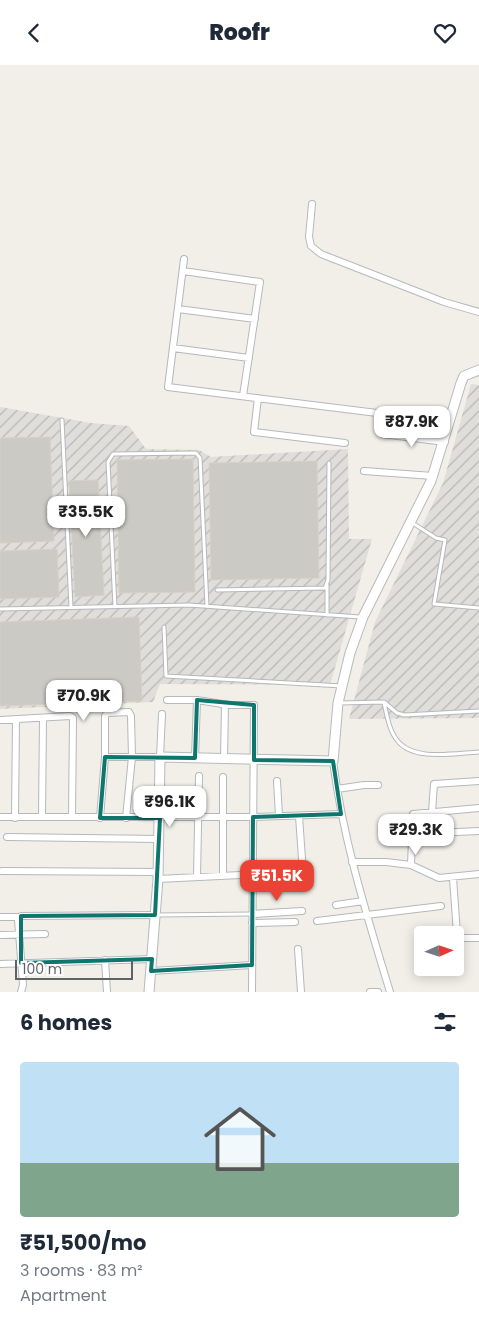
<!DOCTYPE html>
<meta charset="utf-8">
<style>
:root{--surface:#fff;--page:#f2f2f3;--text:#1f2937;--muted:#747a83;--accent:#ea4335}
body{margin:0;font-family:Poppins,sans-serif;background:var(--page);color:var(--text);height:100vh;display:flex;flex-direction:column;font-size:19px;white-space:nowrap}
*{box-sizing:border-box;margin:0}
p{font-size:16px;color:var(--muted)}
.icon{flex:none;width:28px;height:28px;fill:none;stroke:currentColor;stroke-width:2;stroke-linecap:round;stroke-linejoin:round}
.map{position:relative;height:927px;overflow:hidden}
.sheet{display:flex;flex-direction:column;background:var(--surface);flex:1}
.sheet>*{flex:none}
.needle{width:32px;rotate:87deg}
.buttons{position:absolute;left:414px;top:861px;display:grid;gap:10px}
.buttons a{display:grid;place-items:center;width:50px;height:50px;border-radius:5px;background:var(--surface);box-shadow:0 2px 12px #0003;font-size:25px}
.scale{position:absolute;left:15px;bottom:12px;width:118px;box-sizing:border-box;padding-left:5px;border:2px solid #5f6368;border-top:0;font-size:14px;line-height:18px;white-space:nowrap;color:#5f6368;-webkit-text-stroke:4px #fff;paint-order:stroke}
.price{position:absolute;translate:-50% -42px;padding:0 11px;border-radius:10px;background:#fff;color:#222;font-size:16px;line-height:32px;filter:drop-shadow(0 1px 2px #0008)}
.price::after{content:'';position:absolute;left:50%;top:30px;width:15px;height:11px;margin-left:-8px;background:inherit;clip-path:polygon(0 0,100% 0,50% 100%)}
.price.on{background:var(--accent);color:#fff}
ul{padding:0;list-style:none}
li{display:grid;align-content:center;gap:10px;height:265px;padding:0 20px}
li span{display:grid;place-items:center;height:155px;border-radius:5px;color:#555}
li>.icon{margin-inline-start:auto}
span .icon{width:90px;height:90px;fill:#fffc;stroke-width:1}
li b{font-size:21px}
h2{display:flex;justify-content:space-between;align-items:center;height:60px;padding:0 20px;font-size:21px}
header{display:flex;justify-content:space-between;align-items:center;height:65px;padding:0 20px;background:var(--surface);font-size:22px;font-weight:800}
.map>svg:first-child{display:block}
</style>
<header><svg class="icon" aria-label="back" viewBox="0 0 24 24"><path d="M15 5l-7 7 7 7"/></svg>Roofr<svg class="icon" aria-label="heart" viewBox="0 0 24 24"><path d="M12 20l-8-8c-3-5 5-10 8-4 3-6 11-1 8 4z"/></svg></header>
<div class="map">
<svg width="479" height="927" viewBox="0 0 479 927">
<defs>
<pattern id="industrial-furrows" width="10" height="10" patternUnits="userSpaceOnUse" patternTransform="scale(1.25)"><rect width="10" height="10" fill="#e0deda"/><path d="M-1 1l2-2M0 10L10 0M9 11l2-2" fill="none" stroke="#b9b8b5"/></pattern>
</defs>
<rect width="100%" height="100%" fill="#f1efe8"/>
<path fill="url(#industrial-furrows)" d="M471,319l8,1v333l-130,1 26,-97 68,-139z
M0,342l91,16 38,3 17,23 53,1 12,7 137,-8 1,90h23l-42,146 -170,-1 -7,18 -153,7z"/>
<path fill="#cccac5" stroke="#d6d1c6" d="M50,372l4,104 -54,2v-105z
M193,394l2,133 -76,1 -2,-133z
M317,396l2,117 -108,2 -2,-117z
M98,415l6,115 -29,2 -6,-116z
M57,484l2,48 -59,2v-48z
M139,552l3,84 -142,5v-84z"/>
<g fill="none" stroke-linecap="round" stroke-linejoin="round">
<defs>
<path id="lane" d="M62,355l9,187
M411,457l25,16 9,2 -11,64 45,4
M217,525l108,-2 3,-8 1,-117
M115,542l-7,-145 5,-8 83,-1 4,5 7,148
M0,544l189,-4 171,12
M327,550v-30
M164,562l2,49 176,10
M339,638l45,-1 13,11 7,2 75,-4
M384,638c3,12 5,27 13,37 16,22 59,13 82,12
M156,850l96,-1"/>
<path id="street" d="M312,139l-3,33 2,9 10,8 123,48 35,10
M184,194l-16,128 282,35
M183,206l77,11 -17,114
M178,244l77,10
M173,283l76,10
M258,333l-4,34 91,11
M382,369l63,8
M364,406l69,5
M167,635h30l32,5h25l-2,287
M0,655l70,-4 3,2 -1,99
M105,692h55l2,-43
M195,693l2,-58
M224,694l1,-54
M333,696c10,79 34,155 57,231
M277,716l2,35
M337,724l27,-4h14
M432,747l2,-28 45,-3
M299,751l3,43
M0,752h253l88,-3
M42,752l1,-99
M15,753l1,-99
M100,753l5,-61v-41l2,-3 22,-1 2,4 1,41 -6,61
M411,769l68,-3
M7,772l152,2
M352,797h34l25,3 28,13 40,-4
M411,800l2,-51 66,-6
M2,806l156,1
M223,811v-99
M197,812l2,-101
M453,813l4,56 4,4h18
M158,814l125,-6
M336,840l27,-4
M252,849l50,-3
M0,852h19
M317,856l124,-15
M252,858l43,-1
M0,870l45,-1
M298,884l3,43
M105,895l2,32
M0,899l152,-5
M151,906l101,-6
M21,927l2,-7 -5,-65 3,-4 134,-1
M370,927h8"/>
<path id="secondary" d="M149,927l9,-113 2,-122 173,4 5,-58 12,-50 13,-36 68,-136 30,-98 3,-7 15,-6"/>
</defs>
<use href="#lane" stroke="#b5b8bc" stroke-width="5"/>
<use href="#street" stroke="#b5b8bc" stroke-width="8"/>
<use href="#secondary" stroke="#b6babf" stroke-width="11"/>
<use href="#lane" stroke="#fff" stroke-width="3"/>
<use href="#street" stroke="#fff" stroke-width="6"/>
<use href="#secondary" stroke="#fff" stroke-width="9"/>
</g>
<path fill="none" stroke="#0f766e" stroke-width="4" stroke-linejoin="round" d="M197,635l57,5v55l79,1 8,53 -88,3 -1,148 -101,6 1,-12 -131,4v-47l134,-1 5,-97h-60l5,-61 90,1z"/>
</svg>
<div class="buttons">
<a><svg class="needle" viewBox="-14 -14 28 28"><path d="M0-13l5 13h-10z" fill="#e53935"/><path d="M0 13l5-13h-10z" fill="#747a83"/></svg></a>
</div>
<div class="scale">100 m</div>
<b class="price" style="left:412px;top:383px">₹87.9K</b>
<b class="price" style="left:86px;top:473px">₹35.5K</b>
<b class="price" style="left:84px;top:657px">₹70.9K</b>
<b class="price" style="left:170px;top:763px">₹96.1K</b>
<b class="price" style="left:416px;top:791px">₹29.3K</b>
<b class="price on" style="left:277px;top:837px">₹51.5K</b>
</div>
<section class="sheet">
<h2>6 homes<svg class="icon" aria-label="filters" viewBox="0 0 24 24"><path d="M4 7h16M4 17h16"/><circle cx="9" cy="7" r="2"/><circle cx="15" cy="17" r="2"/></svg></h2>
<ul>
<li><span style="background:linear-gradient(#bfe0f5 65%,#7fa58c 0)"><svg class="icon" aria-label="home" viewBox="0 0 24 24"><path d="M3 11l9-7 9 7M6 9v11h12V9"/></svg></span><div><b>₹51,500/mo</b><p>3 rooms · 83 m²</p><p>Apartment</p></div></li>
</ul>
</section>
